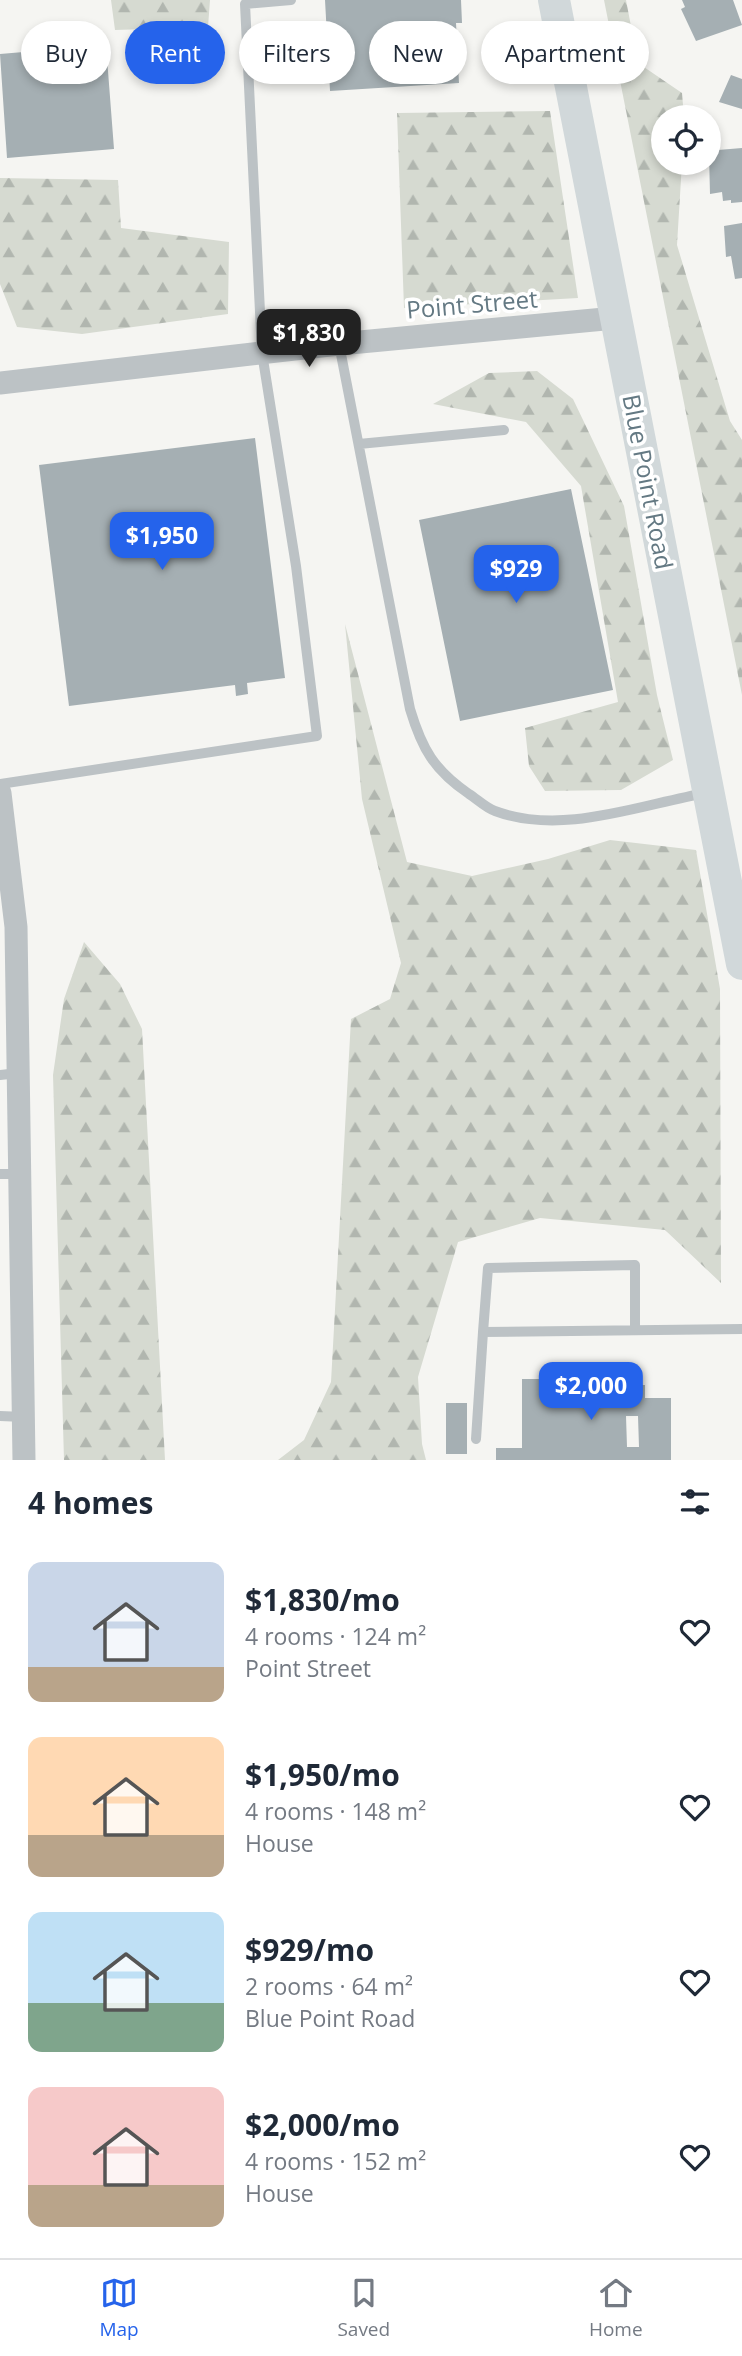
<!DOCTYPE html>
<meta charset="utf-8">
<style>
:root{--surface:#fff;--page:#f6f6f7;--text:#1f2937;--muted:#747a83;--line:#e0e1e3;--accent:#2563eb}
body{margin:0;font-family:"Open Sans",sans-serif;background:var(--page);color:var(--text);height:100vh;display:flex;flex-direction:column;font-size:26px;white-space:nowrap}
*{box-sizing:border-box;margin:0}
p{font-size:23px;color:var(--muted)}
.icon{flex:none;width:38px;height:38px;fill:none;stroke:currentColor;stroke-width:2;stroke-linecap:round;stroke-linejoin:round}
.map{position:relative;height:1460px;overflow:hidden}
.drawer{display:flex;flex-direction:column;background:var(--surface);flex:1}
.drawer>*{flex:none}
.guide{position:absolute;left:21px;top:21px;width:700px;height:63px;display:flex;gap:14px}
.buttons{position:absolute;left:651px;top:105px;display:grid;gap:14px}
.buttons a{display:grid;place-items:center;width:70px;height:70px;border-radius:50%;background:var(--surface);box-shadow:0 4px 10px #0003;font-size:35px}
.price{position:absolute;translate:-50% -60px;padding:0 16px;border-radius:14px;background:var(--accent);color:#fff;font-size:23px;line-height:46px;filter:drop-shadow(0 2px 4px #0008)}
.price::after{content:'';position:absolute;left:50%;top:42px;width:21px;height:16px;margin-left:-10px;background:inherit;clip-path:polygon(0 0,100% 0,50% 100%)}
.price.on{background:#222;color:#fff}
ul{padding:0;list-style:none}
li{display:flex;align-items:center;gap:21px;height:175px;padding:0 28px}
li span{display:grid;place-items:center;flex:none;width:196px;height:140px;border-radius:14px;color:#555}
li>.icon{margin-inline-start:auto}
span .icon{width:84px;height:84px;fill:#fffc;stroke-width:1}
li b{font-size:30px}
h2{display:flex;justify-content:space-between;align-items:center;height:84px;padding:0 28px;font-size:30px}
.chip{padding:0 24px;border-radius:32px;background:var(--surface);box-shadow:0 4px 10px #0003;font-size:24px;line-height:63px}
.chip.on{background:var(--accent);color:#fff}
.menu{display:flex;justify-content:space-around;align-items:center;height:98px;border-top:2px solid var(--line);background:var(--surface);font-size:19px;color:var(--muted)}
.menu a{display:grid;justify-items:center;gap:4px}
.menu .on{color:var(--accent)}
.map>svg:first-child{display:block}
</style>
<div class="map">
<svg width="742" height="1460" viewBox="0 0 742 1460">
<defs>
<pattern id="forest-firs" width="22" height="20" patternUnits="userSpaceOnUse" patternTransform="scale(1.75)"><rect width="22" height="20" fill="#d6dad1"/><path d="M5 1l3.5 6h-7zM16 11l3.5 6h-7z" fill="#b1b6af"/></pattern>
</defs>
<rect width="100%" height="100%" fill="#f5f5f2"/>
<path fill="url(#forest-firs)" d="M111,0h99l-2,27 -93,3z
M604,0h22l12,63 44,30 2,24h-21v46h19l-5,82 53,176 12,19v255z
M550,111l28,187 -174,10 -7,-195z
M0,178l118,2 3,48 108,14 -1,72 -146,20 -65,-7 -17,-43z
M537,371l36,28 51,107 33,189 16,65 -52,30 -76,1 -16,-25 -4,-38 93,-26 -37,-216 -55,-64 -93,-18 56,-31z
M345,624l62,238 65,14 76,-17 62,-19 86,10 24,139 1,294 -56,-53 -125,-12 -82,24 -40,135 4,67 4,16h-148l26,-20 27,-58 20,-363 39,-20 11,-36 -39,-164z
M84,942l36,42 22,45 23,431h-101l-11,-385 11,-76z"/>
<path fill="#a5afb3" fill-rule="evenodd" d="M325,0h136l1,23h-6l3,60 -129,8z
M682,0h51l9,25 -46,16 -15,-32 4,-2z
M106,45l8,104 -107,9 -7,-104z
M731,75l11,4v30l-23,-7z
M742,148v54l-11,1v-3l-8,1 -1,-9 -12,2 -1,-39 9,-1v-4z
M742,223v55l-7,1 -4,-23 -5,1 -2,-31z
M255,438l30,240 -38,5 1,11 -12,2 -1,-11 -166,21 -30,-241z
M571,489l42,201 -153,31 -41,-201z
M522,1379h104v6h19v13h26v62h-175v-12h26zM626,1416h12l1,31h-12z
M446,1403h21v51h-21z"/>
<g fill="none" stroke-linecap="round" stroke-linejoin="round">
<path stroke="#bcc2c5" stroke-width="10" d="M339,344l71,365c12,40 24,61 59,85 8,5 17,14 26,17 67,25 144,-6 211,-18
M359,444l145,-14
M0,784l317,-48 -21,-170 -34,-213 -17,-349 46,-4
M0,1075l18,-2
M0,1174h20
M483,1332l5,-64 147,-3v65
M0,1416l24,1
M476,1439l7,-107 259,-3"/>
<path stroke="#bcc2c5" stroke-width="23" d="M0,383l339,-39 276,-26
M0,793l16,134 8,533"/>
<path stroke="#d1d8da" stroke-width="32" d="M554,0l188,964"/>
</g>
<g text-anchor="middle" stroke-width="7" stroke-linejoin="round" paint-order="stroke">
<g font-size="24" fill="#647983" stroke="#fff">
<text transform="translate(472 305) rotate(-5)" y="8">Point Street</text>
<text transform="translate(647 482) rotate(79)" y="8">Blue Point Road</text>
</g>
</g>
</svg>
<div class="buttons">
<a><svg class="icon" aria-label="locate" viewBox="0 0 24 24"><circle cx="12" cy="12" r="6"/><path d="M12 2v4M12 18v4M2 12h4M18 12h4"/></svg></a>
</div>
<b class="price on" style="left:309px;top:369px">$1,830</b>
<b class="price" style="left:162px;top:572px">$1,950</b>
<b class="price" style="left:516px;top:605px">$929</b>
<b class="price" style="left:591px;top:1422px">$2,000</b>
<div class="guide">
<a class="chip">Buy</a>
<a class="chip on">Rent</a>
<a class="chip">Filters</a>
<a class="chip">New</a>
<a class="chip">Apartment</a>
</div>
</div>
<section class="drawer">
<h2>4 homes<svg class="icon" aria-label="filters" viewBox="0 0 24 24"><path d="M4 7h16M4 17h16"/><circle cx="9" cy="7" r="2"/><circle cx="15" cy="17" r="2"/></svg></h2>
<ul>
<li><span style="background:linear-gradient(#c9d6e8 75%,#b9a48a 0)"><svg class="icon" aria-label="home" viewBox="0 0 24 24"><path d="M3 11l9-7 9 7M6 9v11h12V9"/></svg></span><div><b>$1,830/mo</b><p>4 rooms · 124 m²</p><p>Point Street</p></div><svg class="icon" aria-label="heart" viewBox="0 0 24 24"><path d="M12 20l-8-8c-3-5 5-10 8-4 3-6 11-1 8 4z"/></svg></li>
<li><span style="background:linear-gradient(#ffd9b3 70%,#b9a48a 0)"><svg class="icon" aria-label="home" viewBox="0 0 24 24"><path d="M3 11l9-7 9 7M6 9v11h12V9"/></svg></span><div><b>$1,950/mo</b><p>4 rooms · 148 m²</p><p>House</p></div><svg class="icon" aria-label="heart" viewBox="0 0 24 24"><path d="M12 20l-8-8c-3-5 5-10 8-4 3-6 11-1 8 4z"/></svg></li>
<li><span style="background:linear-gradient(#bfe0f5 65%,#7fa58c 0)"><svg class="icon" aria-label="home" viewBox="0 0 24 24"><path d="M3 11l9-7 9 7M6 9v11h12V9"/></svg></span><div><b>$929/mo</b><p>2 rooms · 64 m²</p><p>Blue Point Road</p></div><svg class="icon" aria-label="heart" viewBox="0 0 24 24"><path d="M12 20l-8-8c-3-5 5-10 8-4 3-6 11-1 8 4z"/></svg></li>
<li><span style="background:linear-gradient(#f6c9c9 70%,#b9a48a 0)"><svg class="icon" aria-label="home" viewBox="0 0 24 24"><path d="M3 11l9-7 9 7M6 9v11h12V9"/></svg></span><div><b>$2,000/mo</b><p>4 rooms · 152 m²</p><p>House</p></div><svg class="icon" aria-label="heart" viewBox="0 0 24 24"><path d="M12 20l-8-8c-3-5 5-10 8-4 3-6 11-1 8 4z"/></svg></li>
</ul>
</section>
<nav class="menu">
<a class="on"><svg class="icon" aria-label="map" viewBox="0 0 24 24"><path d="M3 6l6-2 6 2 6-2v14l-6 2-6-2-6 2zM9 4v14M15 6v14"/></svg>Map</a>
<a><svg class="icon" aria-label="saved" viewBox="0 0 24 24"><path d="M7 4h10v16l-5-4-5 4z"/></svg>Saved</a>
<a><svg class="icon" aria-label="home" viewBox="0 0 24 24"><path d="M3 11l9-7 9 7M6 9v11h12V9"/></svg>Home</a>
</nav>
